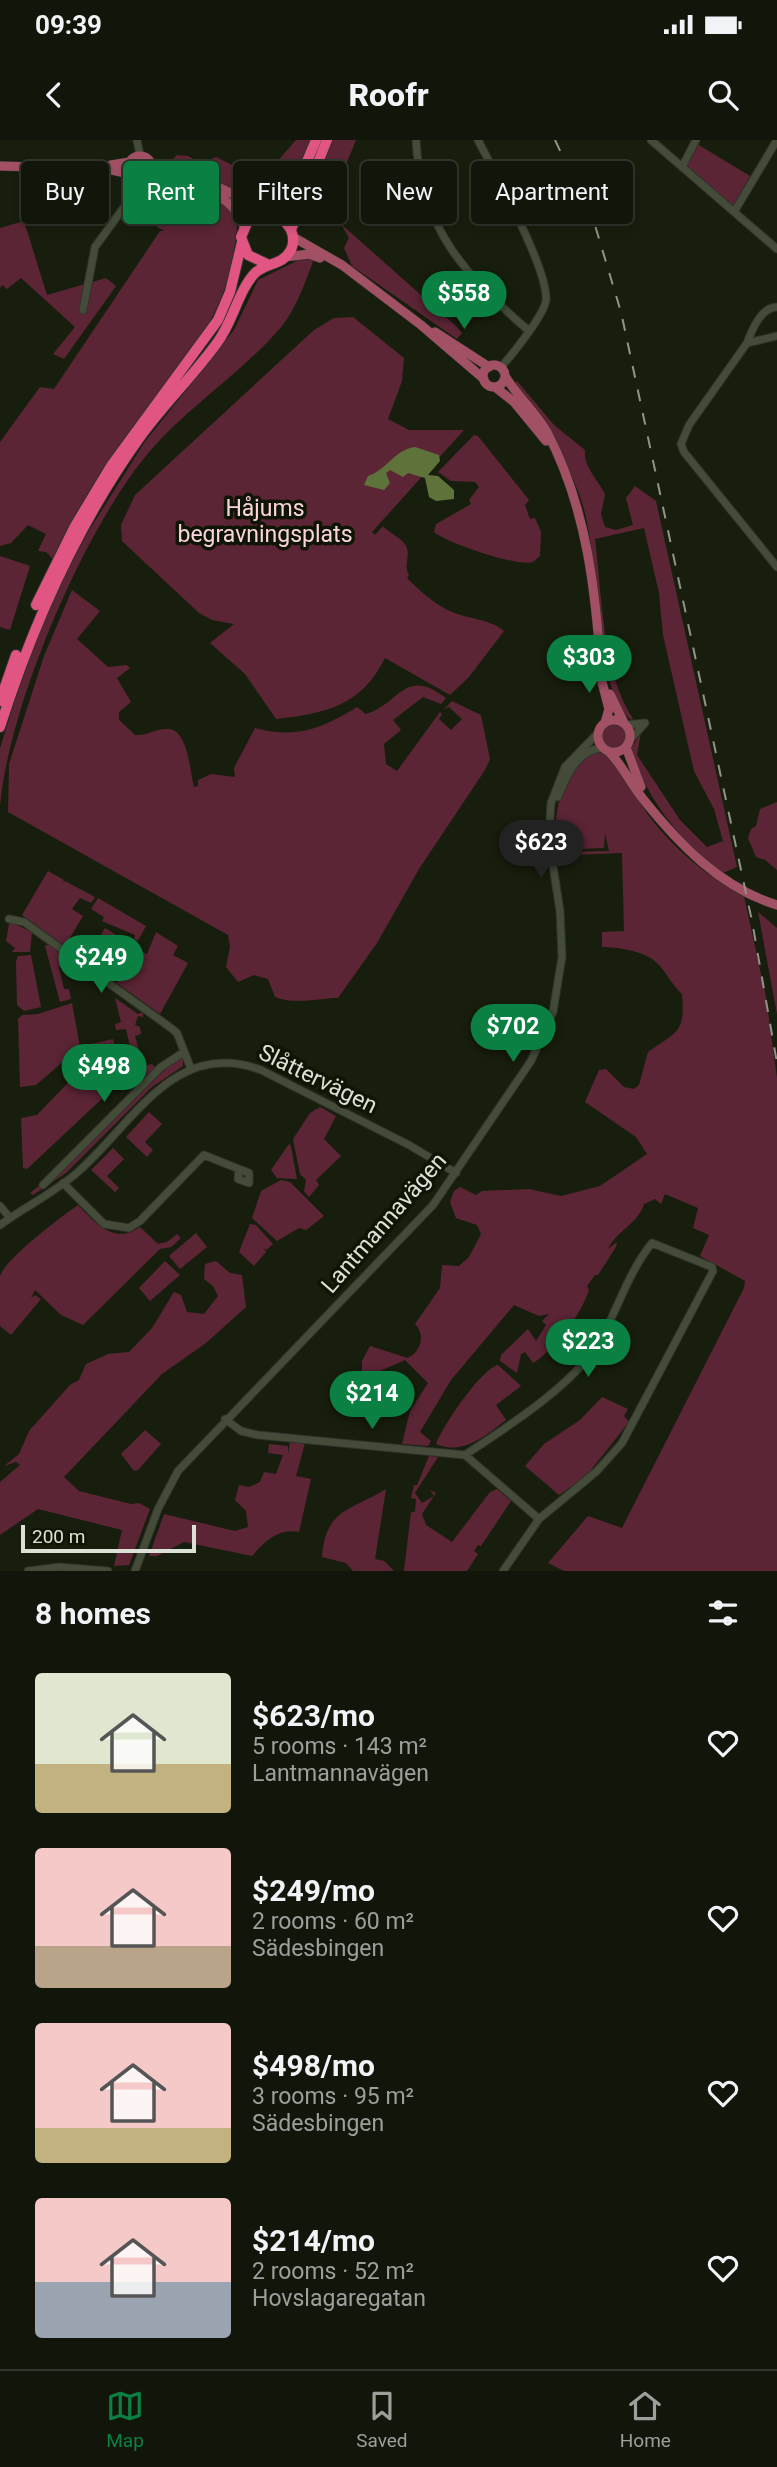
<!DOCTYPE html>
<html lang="en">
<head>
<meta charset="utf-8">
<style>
  :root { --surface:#12160a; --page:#1f2318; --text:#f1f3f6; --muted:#9c9f9c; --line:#31352b; --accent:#0b8043 }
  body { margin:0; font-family:Roboto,sans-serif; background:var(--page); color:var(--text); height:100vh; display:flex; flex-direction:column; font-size:26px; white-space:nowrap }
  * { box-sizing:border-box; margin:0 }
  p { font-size:23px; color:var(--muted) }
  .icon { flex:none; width:38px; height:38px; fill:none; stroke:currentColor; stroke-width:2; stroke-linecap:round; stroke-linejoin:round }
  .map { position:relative; height:1431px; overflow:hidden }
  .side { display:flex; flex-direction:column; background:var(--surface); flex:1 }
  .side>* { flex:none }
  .top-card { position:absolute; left:21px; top:21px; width:735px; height:63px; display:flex; gap:14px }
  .scale { position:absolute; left:21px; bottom:18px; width:175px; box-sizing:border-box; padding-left:7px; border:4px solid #dce1d6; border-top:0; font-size:19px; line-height:24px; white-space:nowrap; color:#dce1d6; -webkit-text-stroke:5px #0f1505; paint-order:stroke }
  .price { position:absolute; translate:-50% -60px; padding:0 16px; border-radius:24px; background:var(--accent); color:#fff; font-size:23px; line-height:46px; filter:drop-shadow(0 2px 4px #0008) }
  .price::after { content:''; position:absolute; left:50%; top:42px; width:21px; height:16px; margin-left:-10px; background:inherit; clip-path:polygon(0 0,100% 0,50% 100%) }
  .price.current { background:#222; color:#fff }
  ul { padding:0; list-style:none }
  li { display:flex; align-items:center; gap:21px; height:175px; padding:0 35px }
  li span { display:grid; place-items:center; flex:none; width:196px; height:140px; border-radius:7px; color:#555 }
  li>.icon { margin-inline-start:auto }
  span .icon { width:84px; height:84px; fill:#fffc; stroke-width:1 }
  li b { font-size:30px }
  h2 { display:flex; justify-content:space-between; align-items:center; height:84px; padding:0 35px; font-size:30px }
  .chip { padding:0 24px; border-radius:7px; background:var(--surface); box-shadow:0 4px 10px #0003,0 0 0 2px var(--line); font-size:24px; line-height:63px }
  .chip.current { background:var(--accent); color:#fff }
  .status { display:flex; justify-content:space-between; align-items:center; height:49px; padding:0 35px; background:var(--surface); direction:ltr }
  .status svg { height:19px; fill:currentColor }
  header { display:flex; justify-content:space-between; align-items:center; height:91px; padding:0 35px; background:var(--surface); font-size:32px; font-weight:800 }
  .menu { display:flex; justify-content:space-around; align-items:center; height:98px; border-top:2px solid var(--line); background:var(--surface); font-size:19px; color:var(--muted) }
  .menu a { display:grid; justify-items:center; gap:4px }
  .menu .current { color:var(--accent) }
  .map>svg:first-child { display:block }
  .green { fill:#5c2536 }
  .water { fill:#5e733a }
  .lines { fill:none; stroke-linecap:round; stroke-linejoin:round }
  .minor-casing { stroke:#2f332b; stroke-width:9 }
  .major-casing { stroke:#2f332b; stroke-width:10 }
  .highway-casing { stroke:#2f332b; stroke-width:12 }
  .minor { stroke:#444c39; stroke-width:7 }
  .major { stroke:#a25165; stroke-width:9 }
  .highway { stroke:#e15583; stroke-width:10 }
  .rail { stroke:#909588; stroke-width:2; stroke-dasharray:12 12; stroke-linecap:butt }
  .labels { text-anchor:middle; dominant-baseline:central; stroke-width:7; stroke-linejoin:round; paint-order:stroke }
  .park-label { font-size:23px; fill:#fbd3dc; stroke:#0f1505 }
  .street-label { font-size:23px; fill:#dce1d6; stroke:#0f1505 }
</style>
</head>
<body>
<div class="status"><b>09:39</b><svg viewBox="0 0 49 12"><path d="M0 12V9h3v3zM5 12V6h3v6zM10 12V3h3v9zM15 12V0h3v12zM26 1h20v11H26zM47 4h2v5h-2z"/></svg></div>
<header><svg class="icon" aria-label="back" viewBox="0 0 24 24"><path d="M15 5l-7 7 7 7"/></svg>Roofr<svg class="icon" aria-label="search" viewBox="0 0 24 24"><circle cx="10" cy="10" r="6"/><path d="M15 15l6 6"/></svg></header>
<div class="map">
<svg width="777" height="1431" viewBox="0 0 777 1431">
  <rect width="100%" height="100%" fill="#181e0d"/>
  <path class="green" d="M296,0H312L292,49L278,62H264L210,39L157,25L158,22L198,34L210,28L201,26L197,31L169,23L177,15L188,16L201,23L216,17L244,31L268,32Z
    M332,0H356L327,71L322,74L305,67Z
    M697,4L750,36L733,66L685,25Z
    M155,39C179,45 224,53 235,77C239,86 236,99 234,109C224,191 160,247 114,313C91,346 70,382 53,419L46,412L38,411L46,394L28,385L11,403L0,406V302L40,247L54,249L160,91H165L157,87L174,55L144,44Z
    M24,81L47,155L106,138L116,146L64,219L53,214L75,187L21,138L7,149L2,145L0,148V88Z
    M341,84L457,187L462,193L457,199L352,126L344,108L349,98Z
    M305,117L314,119C306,140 296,169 282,186C243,232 189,266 150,311C84,388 9,565 0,666V608L26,525L61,443L85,397L144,303L234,190L258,140Z
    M353,177L404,218L402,241L388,279L409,290H464L372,392L375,395L383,386C389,393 402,398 406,406C411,416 403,425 409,435L407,438C420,451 435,465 452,472C471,480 488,478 504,491L469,537L450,555L385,518C361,566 327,573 276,579L245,534L210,503L234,484L212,480L199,473L122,401L121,385L135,355L314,190L334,178Z
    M517,241L554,285L585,310C583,326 598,340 605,354L601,374L605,387L616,390L633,385L626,358L635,346L656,361L737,727L723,733C678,700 650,662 630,610L641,593L637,615L680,680L707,707L723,701L714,669L694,631L663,495L659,453L644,388L595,399C602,455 602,532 633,579L631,580C592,545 599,422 584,369C571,322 541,284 514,244Z
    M474,295L478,296L529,360L525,365L530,379L535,378L541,392L540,416L533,422C516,427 445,402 434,392L436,384L471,364L469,360L479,347L475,342L451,341L438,332Z
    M0,416L30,426L10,490L0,487Z
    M72,450L100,471L77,499L108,527L127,525L130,528L117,538L131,562L119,572V580L135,595C147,596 156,588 168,589C188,589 190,632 194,647L198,646V640L211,634L235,637L234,628L255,588C297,599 321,589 357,567L366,574C400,564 404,526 446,558L441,564L423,557L393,580L401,590L384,604L386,624L397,631L440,572L442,574L439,579L451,590L462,579L449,567L444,569L452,561L481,575L490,619L485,630L419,729L377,803L338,858C318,858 294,865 275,857L268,839L254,835L238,842L226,827L230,807L228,795L8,672L9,624L44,516Z
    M602 596a13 13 0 1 1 26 0a13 13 0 1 1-26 0Z
    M601,611C624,622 634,657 649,676C675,710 706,736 744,756L766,857L777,938V1431H564L548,1423L588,1376L622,1388L744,1148L745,1141L700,1116L709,1095L693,1088L698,1068L665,1054L661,1064L655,1059L644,1064C638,1084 616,1091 608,1109L617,1102L616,1107L598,1135H595L587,1146L589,1150C580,1176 560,1202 539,1219L533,1223L525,1212L521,1214L517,1233L500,1221L501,1215L528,1189L536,1201L546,1185L542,1181L549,1174L539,1176L514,1165L451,1240L420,1292L431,1301L428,1306L402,1304L410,1271L428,1243L405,1220L373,1234L362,1232V1221L370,1206L408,1218C421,1211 426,1195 415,1184L440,1148L442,1125L459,1126L469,1117L481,1094L477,1085L456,1078L450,1062L454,1051L460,1047L476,1055L482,1051L529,1049L561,1056L600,1046L647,1014L636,997L585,962L599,930L606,929L624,947L634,949L639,945L648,912C676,892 686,893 682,854C672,845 667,833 657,823C645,811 618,807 602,807V792L624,791L622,713L572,715L561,719L558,712L609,711L605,693L604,708L556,710C552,676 562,619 601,611Z
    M777,662V730L765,720L756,717L748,698L751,689L756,686L760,669Z
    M48,731L64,740L63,743L65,741L95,757L91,763L80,758L72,769L83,776L65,806L22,775Z
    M98,758L146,786L138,801L134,799L135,795L102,781L104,777L91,769Z
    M758,772L777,788V874Z
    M12,783L32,792L30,812H12L15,808L6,801L9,784Z
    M105,788L116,795L95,827L86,820Z
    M156,792L178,806L173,815L188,823L160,874L117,843L136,809L147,814Z
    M49,804L61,813L64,824L59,827L64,849H69L71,859L60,862L45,806Z
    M31,815L41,867L24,871L17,865L16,822L18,816Z
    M115,858L138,874L143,872V877L138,876L135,885L140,887L141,894L135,896L143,926L152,924L156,928L142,940L133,938L132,934L136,932L126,889L116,890L115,884L121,882Z
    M72,863L80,907L36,945L20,947L18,879L22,875L38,874Z
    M113,899L123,939L27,1029L23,1028L21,978L37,975L87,923V905Z
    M177,918L183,919V926L152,947L66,1033L33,1055L30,1053L66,1025Z
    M320,967L336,976L324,999L341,1016L316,1040L319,1045L309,1057L304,1051L306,1040L300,1034L293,999L310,973Z
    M149,972L162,984L145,1002L153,1010L147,1017L126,997Z
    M289,1004L291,1006L297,1039L277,1038L271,1030Z
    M113,1008L124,1019L107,1036L119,1048L115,1052L91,1030Z
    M281,1040L290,1042L324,1076L306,1090L299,1088L277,1101L252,1078L261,1051Z
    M78,1065C96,1084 115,1105 140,1087L158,1104L167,1102L177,1094L181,1098L171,1107L160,1109L83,1185L61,1175L35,1150L31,1158L35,1155L41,1159L11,1195L0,1186C0,1172 0,1150 0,1136C7,1117 61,1077 78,1065Z
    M250,1084L256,1085L273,1104L266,1110L263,1108L266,1112L254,1126L239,1112Z
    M196,1093L207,1107L180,1129L169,1116Z
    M165,1121L180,1135L150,1161L139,1148Z
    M216,1121L230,1133L242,1135L246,1167L206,1203L162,1234L64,1337L79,1351L131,1364L139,1363L150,1369L129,1425L114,1426L122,1390L38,1369L0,1395V1342L20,1325L16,1322L4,1326L19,1314L29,1291L70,1245L79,1240L86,1224L108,1214L129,1212L152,1188L174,1152L181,1155L187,1172L204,1174L218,1156L213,1146L204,1139L205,1124Z
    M498,1225L521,1246L496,1265L506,1280C486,1295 463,1316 436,1304C443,1286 480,1230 498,1225Z
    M602,1257L628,1269L624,1276L629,1282L587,1335L559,1355L525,1326L544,1304L580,1280Z
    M145,1290L161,1304L138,1330L134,1331L121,1314Z
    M290,1302L305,1303L296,1336L311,1339L299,1392C278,1388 265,1401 252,1416L184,1402L157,1416H149L164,1374L235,1391L248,1387L246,1371L235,1360L239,1345L249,1347L260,1342L264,1332L276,1334L283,1315L268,1313L269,1304L288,1306V1314Z
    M429,1316L438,1317L415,1353L422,1363L434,1356L430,1350L436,1353L422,1374L426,1385L452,1402L490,1352L497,1349L511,1361L481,1406L478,1405L474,1411L478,1414L467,1431H404L411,1372H415L416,1359L411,1358L414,1345H417Z
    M386,1349L375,1419L384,1421L394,1431H353L346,1423L322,1417C325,1369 352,1370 386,1349Z"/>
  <path class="water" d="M415,307L439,315L440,321L428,335L438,336L454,350V359L436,361L429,357L425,338L408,333L403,337L390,330L386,333L390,343L384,350L364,345L368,336C387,330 394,310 415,307Z"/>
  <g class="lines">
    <defs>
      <path id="minor" d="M137,0L140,16
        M416,0C420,86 466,137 528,190
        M478,0C494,32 548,128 546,160C545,174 511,216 501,227
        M651,0L777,109
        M682,27L696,0
        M734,72L777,0
        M777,167C761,167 752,190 747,203L689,285L681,304L684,312L777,427
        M83,170L95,107L127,63L138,39
        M747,203L777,196
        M625,585L645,583
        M629,601L645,583
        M558,657C566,636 578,609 603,608
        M9,779L24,782L171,888L177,893L191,929
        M63,1043L104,1084L129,1088L140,1081L204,1015L249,1033V1043L238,1039L239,1029
        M43,1045L161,927L184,912
        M0,1066L10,1078
        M0,1085C26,1066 56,1052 79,1031C134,982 175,898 261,930L409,1005L456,1033
        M225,1279L241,1291L258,1295L465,1315C507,1287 571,1247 598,1204C617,1172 628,1132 652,1103L712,1127L713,1131L622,1303L597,1331L539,1379L503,1431
        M465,1315L539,1379
        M28,1431L59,1427L108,1431
        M135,1431L158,1369L178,1331L433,1065L531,921L553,872L562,817L560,771L549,700L551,663L565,627L599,592"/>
      <path id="major" d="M128 28a12 12 0 1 1 24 0a12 12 0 1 1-24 0Z
        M111,25L130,22
        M0,26L107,29L130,34
        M151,26L200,38L271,73
        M150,34C183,42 233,49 244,87
        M293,97L342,125L421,185L484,239
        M285,117L309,114L320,118
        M435,192L489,227
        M483 236a11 11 0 1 1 22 0a11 11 0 1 1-22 0Z
        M505,236C517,256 535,271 547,292C588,370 596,455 602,542L609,569L605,583
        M495,247L514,262L546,301
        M610,554L624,583
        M598 596a16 16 0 1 1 32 0a16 16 0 1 1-32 0Z
        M626,607L641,647
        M608,611C623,625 630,644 643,659C679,704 721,748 777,765"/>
      <path id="highway" d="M273,74L291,59L316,0
        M291,90L327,0
        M36,465L75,386L111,326L218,180L230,152L242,102
        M0,561L16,515
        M0,587C33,484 76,386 140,297C164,264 193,236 217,203C233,182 238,151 255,133C264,125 274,125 283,119C311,97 275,58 248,81L241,97L248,115L267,124"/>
    </defs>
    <use href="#minor" class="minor-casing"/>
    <use href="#major" class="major-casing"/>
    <use href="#highway" class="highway-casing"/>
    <use href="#minor" class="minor"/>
    <use href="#major" class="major"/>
    <use href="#highway" class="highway"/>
    <path class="rail" d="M555,0L594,82L621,172L752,781L777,923"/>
  </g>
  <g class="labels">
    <g class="park-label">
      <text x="265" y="368">Håjums<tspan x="265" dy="26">begravningsplats</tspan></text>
    </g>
    <g class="street-label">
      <text transform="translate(318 939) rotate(26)">Slåttervägen</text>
      <text transform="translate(384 1083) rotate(-49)">Lantmannavägen</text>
    </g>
  </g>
</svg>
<div class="scale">200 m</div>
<b class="price" style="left:464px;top:191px">$558</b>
<b class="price" style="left:589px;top:555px">$303</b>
<b class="price current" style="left:541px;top:740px">$623</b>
<b class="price" style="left:101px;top:855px">$249</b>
<b class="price" style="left:513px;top:924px">$702</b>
<b class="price" style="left:104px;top:964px">$498</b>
<b class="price" style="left:588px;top:1239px">$223</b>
<b class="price" style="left:372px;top:1291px">$214</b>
<div class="top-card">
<a class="chip">Buy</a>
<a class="chip current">Rent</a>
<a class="chip">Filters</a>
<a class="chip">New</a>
<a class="chip">Apartment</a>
</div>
</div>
<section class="side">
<h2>8 homes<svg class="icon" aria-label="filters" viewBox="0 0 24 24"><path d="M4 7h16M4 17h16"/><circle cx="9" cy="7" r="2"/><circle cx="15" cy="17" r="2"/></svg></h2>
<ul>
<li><span style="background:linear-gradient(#dfe7d0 65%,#c2b280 0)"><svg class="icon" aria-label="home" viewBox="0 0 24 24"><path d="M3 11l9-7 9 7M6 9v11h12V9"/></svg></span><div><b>$623/mo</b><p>5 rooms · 143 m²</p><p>Lantmannavägen</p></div><svg class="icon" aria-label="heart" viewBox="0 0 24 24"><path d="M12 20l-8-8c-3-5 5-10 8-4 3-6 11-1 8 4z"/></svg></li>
<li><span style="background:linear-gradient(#f6c9c9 70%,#b9a48a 0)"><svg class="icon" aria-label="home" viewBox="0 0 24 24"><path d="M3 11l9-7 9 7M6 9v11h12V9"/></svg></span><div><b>$249/mo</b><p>2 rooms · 60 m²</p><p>Sädesbingen</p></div><svg class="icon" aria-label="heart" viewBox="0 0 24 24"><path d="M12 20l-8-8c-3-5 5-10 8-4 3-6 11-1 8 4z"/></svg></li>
<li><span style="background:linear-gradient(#f6c9c9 75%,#c2b280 0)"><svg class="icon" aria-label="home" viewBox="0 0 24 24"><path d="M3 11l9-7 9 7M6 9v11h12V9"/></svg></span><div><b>$498/mo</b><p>3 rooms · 95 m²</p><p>Sädesbingen</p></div><svg class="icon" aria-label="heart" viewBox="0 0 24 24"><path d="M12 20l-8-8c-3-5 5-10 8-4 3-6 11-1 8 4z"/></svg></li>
<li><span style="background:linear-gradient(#f6c9c9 60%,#9aa5b1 0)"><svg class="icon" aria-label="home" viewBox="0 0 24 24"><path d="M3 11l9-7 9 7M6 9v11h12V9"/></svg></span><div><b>$214/mo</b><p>2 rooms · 52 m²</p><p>Hovslagaregatan</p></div><svg class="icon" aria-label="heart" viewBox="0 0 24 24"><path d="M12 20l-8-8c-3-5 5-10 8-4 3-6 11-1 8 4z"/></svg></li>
</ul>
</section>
<nav class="menu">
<a class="current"><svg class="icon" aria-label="map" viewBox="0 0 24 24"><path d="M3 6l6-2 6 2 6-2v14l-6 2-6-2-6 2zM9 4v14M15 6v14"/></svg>Map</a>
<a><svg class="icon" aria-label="saved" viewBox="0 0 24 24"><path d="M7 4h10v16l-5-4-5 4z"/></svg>Saved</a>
<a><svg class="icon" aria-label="home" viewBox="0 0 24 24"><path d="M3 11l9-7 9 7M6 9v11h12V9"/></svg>Home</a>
</nav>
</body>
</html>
